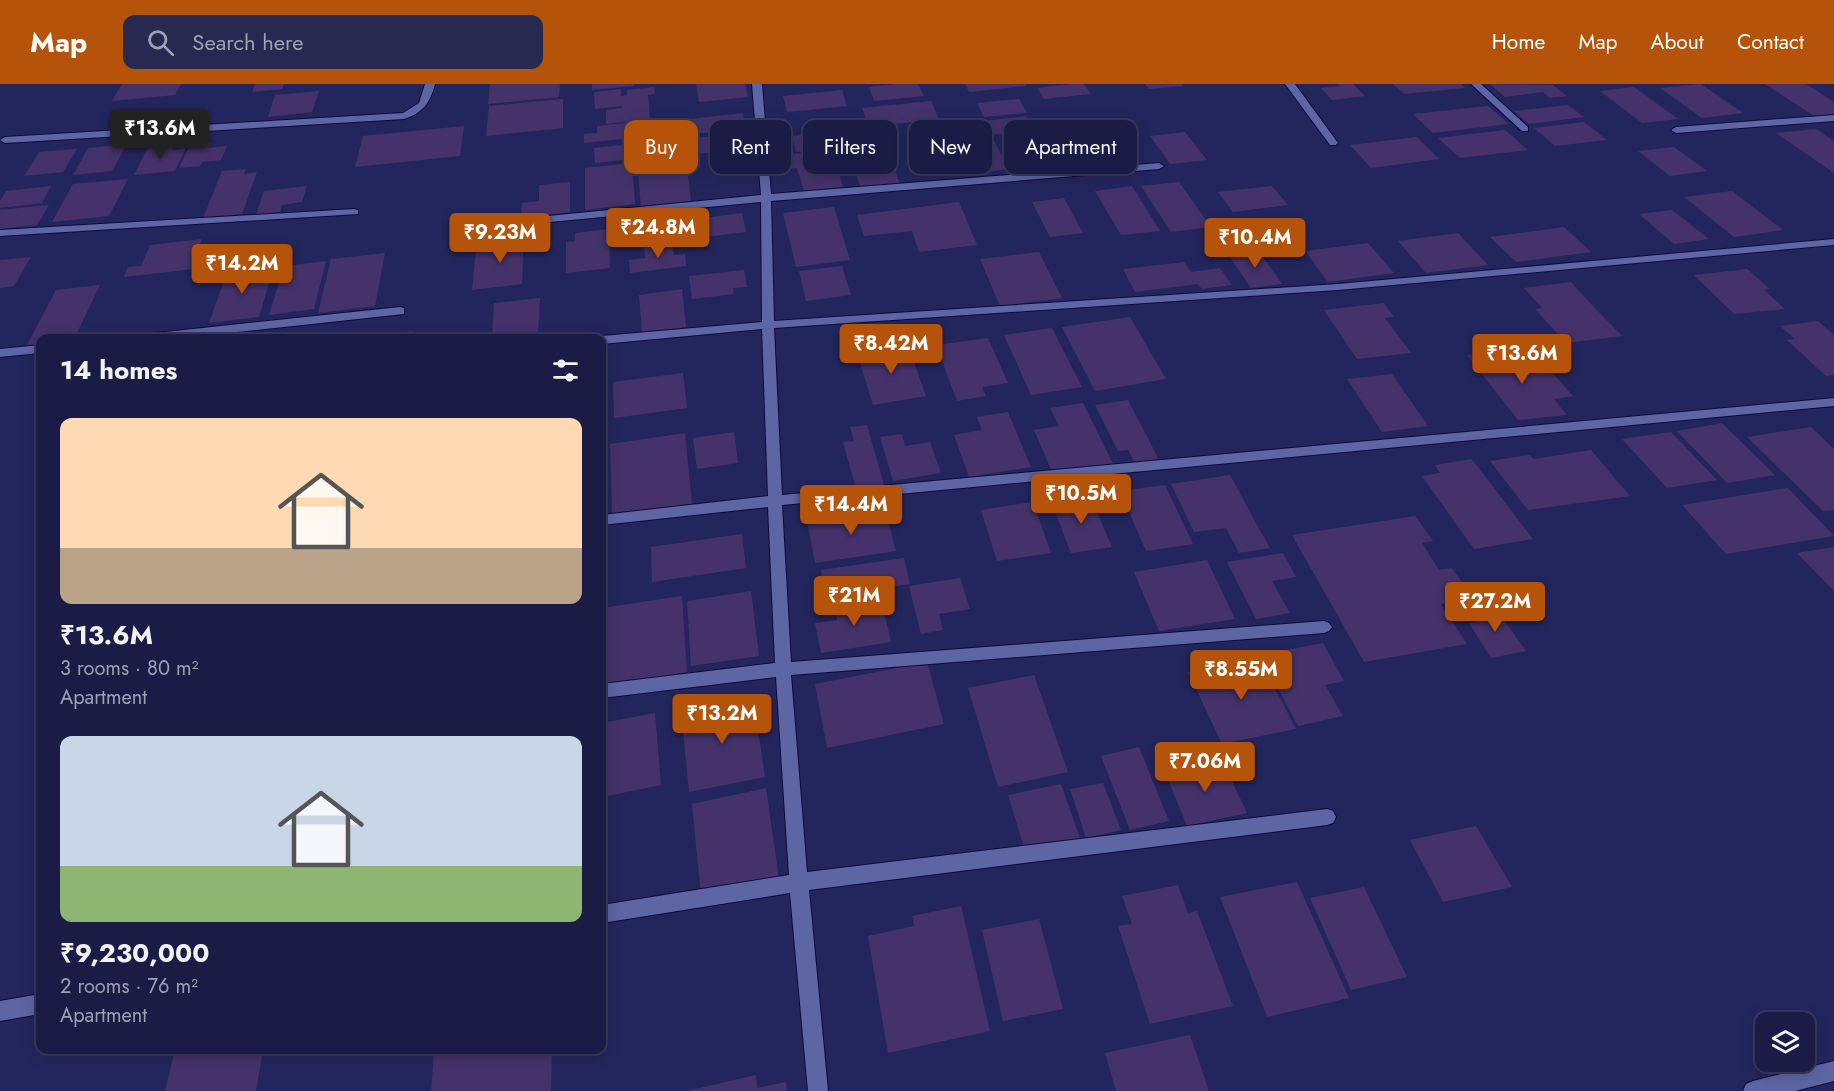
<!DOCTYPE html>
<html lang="en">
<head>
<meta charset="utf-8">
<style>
  :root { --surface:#1a1c46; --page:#272951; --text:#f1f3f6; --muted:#9fa1b3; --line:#383a5f; --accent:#b45309 }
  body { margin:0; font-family:Jost,sans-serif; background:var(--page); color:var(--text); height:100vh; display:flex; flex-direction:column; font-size:22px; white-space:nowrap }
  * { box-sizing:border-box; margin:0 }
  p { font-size:20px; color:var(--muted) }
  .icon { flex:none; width:33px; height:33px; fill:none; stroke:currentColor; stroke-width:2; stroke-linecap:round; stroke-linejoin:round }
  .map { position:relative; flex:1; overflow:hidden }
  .details { position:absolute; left:36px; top:250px; width:570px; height:720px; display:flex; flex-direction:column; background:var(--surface); border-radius:12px; box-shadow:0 3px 15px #0003,0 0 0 2px var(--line) }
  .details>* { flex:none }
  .hud { position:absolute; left:624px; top:36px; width:570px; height:54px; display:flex; gap:12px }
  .buttons { position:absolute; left:1755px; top:928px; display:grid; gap:12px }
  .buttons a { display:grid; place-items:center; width:60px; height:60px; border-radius:12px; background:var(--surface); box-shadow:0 3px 15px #0003,0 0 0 2px var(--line); font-size:30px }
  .price { position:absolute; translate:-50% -51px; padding:0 14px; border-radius:6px; background:var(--accent); color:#fff; font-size:20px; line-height:39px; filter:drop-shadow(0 2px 3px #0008) }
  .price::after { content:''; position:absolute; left:50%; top:36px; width:18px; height:14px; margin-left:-9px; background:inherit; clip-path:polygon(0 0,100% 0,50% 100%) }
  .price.selected { background:#222; color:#fff }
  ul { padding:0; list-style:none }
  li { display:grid; align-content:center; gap:12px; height:318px; padding:0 24px }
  li span { display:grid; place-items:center; height:186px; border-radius:12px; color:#555 }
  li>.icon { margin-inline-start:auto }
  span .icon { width:108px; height:108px; fill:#fffc; stroke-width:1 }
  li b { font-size:26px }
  h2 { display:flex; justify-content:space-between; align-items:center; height:72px; padding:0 24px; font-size:26px }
  .tag { padding:0 21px; border-radius:12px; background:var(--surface); box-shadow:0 3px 15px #0003,0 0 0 2px var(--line); font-size:21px; line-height:54px }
  .tag.selected { background:var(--accent); color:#fff }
  header { display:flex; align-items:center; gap:36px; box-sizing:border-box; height:84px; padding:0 30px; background:var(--accent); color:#fff }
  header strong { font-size:28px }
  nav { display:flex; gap:33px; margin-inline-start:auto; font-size:21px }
  .search { width:420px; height:54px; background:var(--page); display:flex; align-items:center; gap:15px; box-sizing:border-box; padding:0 21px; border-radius:12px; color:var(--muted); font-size:22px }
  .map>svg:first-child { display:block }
  .building { fill:#45326b }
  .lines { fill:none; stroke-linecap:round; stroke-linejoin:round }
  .service-casing { stroke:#0e0a40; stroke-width:2 }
  .minor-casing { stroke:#0e0a40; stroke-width:2 }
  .service { fill:#5d65a3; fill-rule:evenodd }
  .minor { fill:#5d65a3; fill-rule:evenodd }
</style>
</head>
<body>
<header>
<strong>Map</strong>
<div class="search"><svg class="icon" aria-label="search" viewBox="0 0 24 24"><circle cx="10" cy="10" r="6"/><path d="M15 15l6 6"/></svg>Search here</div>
<nav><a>Home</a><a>Map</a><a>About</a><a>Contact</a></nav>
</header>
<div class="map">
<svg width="1834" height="1007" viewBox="0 0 1834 1007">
  <rect width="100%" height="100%" fill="#23265d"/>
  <path class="building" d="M122,0H181L175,11L112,17Z
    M255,0H284L282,5L252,8Z
    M490,0H560L559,13L488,20Z
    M592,0H634V2L592,6Z
    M696,0H745L748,13L699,18Z
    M894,0H918L924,12L874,17L869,3Z
    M965,0H1026V2L969,8Z
    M1070,0H1084L1091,10L1044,15L1037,4Z
    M1145,0H1182L1183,2L1149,5Z
    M1338,0H1353L1365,12L1332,16L1321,4L1341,2Z
    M1393,0H1461L1465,4L1404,10Z
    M1490,0L1553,1L1567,12L1550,14L1543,8L1505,13Z
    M1701,0L1743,29L1702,34L1660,4Z
    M1765,0H1806L1834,18V30L1814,32Z
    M654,3L655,10L648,11L650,35L606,40V26L622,24V22L595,25L594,8L621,5V12L627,11V6Z
    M1634,3L1678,35L1642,39L1600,7Z
    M842,6L847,22L787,28L783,12Z
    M319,7L312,28L268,33L275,11Z
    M563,15V44L486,52L489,22Z
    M1019,15L1027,29L984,33L977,19Z
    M931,17L939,35L869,43L862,24Z
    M1568,21L1584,33L1529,40L1514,27Z
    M1488,22L1509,40L1433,49L1413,30Z
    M743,29L746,45L693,50L691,35Z
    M1026,32L1034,46L982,52L975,38Z
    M654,36L655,45L640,46L641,53L584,59V50L597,49V42Z
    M1584,38L1607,56L1555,62L1534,44Z
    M464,42L460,72L355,83L363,52Z
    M1816,45L1834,57V89L1776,49Z
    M1505,46L1528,66L1460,74L1438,54Z
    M845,47L851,63L796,68L792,52Z
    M1185,48L1207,76L1170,80L1150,52Z
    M741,49L745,65L687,71L685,55Z
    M992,53L1009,85L970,90L955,57Z
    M1417,53L1439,75L1371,84L1350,61Z
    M658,57L660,72L595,79L594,64Z
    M211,59L208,64L227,62L221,76L202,78L200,82L179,84L190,61Z
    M127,60L112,87L73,91L88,64Z
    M175,60L172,66L186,64L175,87L134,91L148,63Z
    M1674,63L1707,87L1670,92L1638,67Z
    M77,65L63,88L24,92L39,68Z
    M839,65L843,79H836L843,103L804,107L797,84L786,85L783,71Z
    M1056,70L1066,87L1024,92L1015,75Z
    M686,73L691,117L641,123L637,78Z
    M890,73L900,100L861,105L852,77Z
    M632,79L635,120L585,126V84Z
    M246,85L244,90L257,88L242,130L203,134L222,87Z
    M128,95L109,132L52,138L73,100Z
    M570,98V128L521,134L522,119L539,117V101Z
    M1179,98L1211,143L1171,148L1141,102Z
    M51,102L42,119L0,124V117L6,107Z
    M307,102L302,118L282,121L280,128L256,131L264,107Z
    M1132,102L1160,147L1121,151L1095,107Z
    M1272,102L1288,121L1233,128L1218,108Z
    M1732,107L1783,146L1734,153L1684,113Z
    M1064,114L1083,149L1050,153L1032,118Z
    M959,118L977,161L919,168L912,147L864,152L857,131Z
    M49,121L37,141L0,145V126Z
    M834,123L850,176L796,183L783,129Z
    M1672,126L1709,155L1674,160L1639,130Z
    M742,129L746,148L689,155L687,136Z
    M652,135L653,152L611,157V140Z
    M1564,143L1591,168L1516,178L1490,153Z
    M609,145L610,184L566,189V158L575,157V149Z
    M1458,149L1488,181L1426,189L1398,157Z
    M524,151L522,200L472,206L476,165L494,163L495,154Z
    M202,155L196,168L224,165L221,174L205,176L202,184L124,193L128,183L141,182L150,161Z
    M672,158L674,171L685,170L686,182L630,189L629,176L645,174L644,162Z
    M1368,159L1394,189L1328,198L1305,167Z
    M1258,166L1282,200L1251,204L1228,170Z
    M1039,168L1062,214L1000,222L980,175Z
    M385,169L375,222L318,229L331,175Z
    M31,173L14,202L0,204V176Z
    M326,177L314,225L269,231L284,182Z
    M1184,178L1191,188L1220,184L1232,201L1202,205L1198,200L1135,208L1123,185Z
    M274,182L259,233L209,239L227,188Z
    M842,182L851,211L806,217L799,187Z
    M1747,185L1770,205L1764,206L1785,225L1734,230L1694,191Z
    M744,186L747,203L733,204L734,210L692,215L689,192Z
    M1571,198L1590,219L1622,252L1566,259L1535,225L1542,224L1524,204Z
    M100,201L74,255H40V260L27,261L56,206Z
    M682,205L686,243L642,249L639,211Z
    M540,214L538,250L492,255L494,219Z
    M1384,219L1394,233L1385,234L1411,269L1357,275L1324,226Z
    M1130,233L1166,295L1095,307L1062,243Z
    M1818,237L1834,251V291L1826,292L1787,256L1795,255L1780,242Z
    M1052,244L1082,303L1031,311L1004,251Z
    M413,247L412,255H361V254Z
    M988,254L1008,299L982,303L986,312L957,317L936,261Z
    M908,262L926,312L873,321L857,269Z
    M1513,266L1526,281L1544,279L1573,312L1554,315L1567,331L1518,336L1467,271Z
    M683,289L687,324L614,334L613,298Z
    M1392,290L1428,342L1382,348L1347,295Z
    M1128,316L1152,362L1158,375L1135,379L1128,366L1118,367L1095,321Z
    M1083,319L1113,380L1053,390L1034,346L1059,342L1050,324Z
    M1008,328L1031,383L969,393L954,351L982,346L977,333Z
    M1722,339L1775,391L1727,399L1677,347Z
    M867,341L884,401L856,405L843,358L854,357L850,343Z
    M1811,343L1834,365V426L1823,427L1747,353Z
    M734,348L738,379L697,385L693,354Z
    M1671,348L1717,396L1667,404L1622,355Z
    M685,349L692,420L612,432L610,360Z
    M902,350L905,362L930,358L941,389L893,397L880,353Z
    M1591,366L1630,412L1528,426L1490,377L1530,371L1534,375Z
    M1471,375L1478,383L1533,455L1474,465L1422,392L1440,389L1435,381Z
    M1230,391L1256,439L1270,464L1239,469L1226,444L1194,448L1171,400Z
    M1165,401L1193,460L1146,467L1120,407Z
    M1788,404L1834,452L1726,470L1682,421Z
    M1090,412L1112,463L1071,469L1051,417Z
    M1033,418L1051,469L997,477L981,426Z
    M885,425L896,467L815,479L807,436Z
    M1415,432L1433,457L1422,459L1439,486L1452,484L1474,515L1441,520L1467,560L1364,578L1292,451Z
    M742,450L746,484L652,498L651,463Z
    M1834,463V507L1797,469Z
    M1283,469L1296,493L1272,497L1290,529L1256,535L1227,478Z
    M904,474L910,500L825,513L821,486Z
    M1207,476L1235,535L1159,547L1134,488Z
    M960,494L970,525L939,530L943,546L921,550L909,502Z
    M751,507L759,572L691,582L687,517Z
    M682,512L687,588L602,602V524Z
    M881,514L891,558L821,569L815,539L837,536L835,521Z
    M1493,520L1502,533L1526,567L1491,574L1469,539L1483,536L1474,523Z
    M1323,559L1344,597L1325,601L1343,632L1298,642L1260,571Z
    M1259,574L1296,645L1222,660L1188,588Z
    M927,578L944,640L827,664L815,600Z
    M1034,591L1068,688L998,703L968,604Z
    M753,613L765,693L689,708L681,627Z
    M655,629L661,701L602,713V639Z
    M1139,663L1169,737L1130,746L1101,672Z
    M1222,676L1247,729L1187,742L1165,688Z
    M1103,699L1121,746L1086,754L1070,705Z
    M1061,700L1080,754L1025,766L1008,711Z
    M766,704L779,795L701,812L692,720Z
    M1476,742L1512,803L1443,818L1410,756Z
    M1297,798L1349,914L1267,933L1220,813Z
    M1178,801L1188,829L1197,827L1233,922L1150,940L1118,842L1132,840L1122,812Z
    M1364,803L1407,893L1351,906L1310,814Z
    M961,822L990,947L888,969L868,852L914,842L912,832Z
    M1039,835L1063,925L1003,937L982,846Z
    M1190,951L1209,1007H1116L1105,969Z
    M175,966H263L256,1007H165Z
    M434,966H552L551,1007H431Z
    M756,991L757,1004L786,998L787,1007H687Z"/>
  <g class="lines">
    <defs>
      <path id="service" d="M1834,977V997L1795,1007H1743L1746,1000L1753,997Z"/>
      <path id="minor" d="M425,0H435C430,19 423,29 404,35L5,59L0,56L5,53L403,29L419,19Z
        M752,0H762L771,110L1159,79L1164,82L1159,85L771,117L774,237L1338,200L1834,155V161L1338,206L774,244L782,411L1834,314V322L782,421L791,578L1324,537L1329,539L1332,543L1329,547L1324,549L791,591L807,788L1327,725L1333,727L1336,733L1333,739L1327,741L809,806L828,1007H808L790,809L602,839V821L789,791L776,593L602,614V600L775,579L768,423L602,441V431L768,412L762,245L602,260V255H597L602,252L762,238L761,118L487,144L482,141L487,138L761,111Z
        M1285,0H1295L1338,59L1336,61H1330Z
        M1471,0H1481L1528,43V47H1522Z
        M1834,31V37L1676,49L1671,46L1676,43Z
        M354,125L358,126V130L0,152V146Z
        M400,223L404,224V230L173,255H131L137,251Z
        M40,261V269L0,273V265Z
        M40,910V930L0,937V917Z"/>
    </defs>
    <use href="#service" class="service-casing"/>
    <use href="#minor" class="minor-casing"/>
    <use href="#service" class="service"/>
    <use href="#minor" class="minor"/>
  </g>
</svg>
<div class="buttons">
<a><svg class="icon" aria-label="layers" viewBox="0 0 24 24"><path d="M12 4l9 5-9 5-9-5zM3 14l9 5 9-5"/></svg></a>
</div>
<b class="price selected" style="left:160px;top:76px">₹13.6M</b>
<b class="price" style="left:658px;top:175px">₹24.8M</b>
<b class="price" style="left:500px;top:180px">₹9.23M</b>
<b class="price" style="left:1255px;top:185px">₹10.4M</b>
<b class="price" style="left:242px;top:211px">₹14.2M</b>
<b class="price" style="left:891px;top:291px">₹8.42M</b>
<b class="price" style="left:1522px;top:301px">₹13.6M</b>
<b class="price" style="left:1081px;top:441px">₹10.5M</b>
<b class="price" style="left:851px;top:452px">₹14.4M</b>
<b class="price" style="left:854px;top:543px">₹21M</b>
<b class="price" style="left:1495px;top:549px">₹27.2M</b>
<b class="price" style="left:1241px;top:617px">₹8.55M</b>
<b class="price" style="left:722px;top:661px">₹13.2M</b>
<b class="price" style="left:1205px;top:709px">₹7.06M</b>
<div class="hud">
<a class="tag selected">Buy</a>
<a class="tag">Rent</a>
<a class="tag">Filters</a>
<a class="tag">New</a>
<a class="tag">Apartment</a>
</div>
<section class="details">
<h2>14 homes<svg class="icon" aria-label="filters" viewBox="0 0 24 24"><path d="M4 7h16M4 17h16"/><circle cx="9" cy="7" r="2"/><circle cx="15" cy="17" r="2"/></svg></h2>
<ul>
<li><span style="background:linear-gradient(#ffd9b3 70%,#b9a48a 0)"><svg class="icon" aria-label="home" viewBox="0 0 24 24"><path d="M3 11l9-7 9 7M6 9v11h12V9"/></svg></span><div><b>₹13.6M</b><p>3 rooms · 80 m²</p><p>Apartment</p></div></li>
<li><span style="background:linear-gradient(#c9d6e8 70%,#8fb573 0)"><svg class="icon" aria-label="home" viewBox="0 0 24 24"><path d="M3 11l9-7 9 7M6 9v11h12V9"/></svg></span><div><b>₹9,230,000</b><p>2 rooms · 76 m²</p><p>Apartment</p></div></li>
</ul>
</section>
</div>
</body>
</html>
